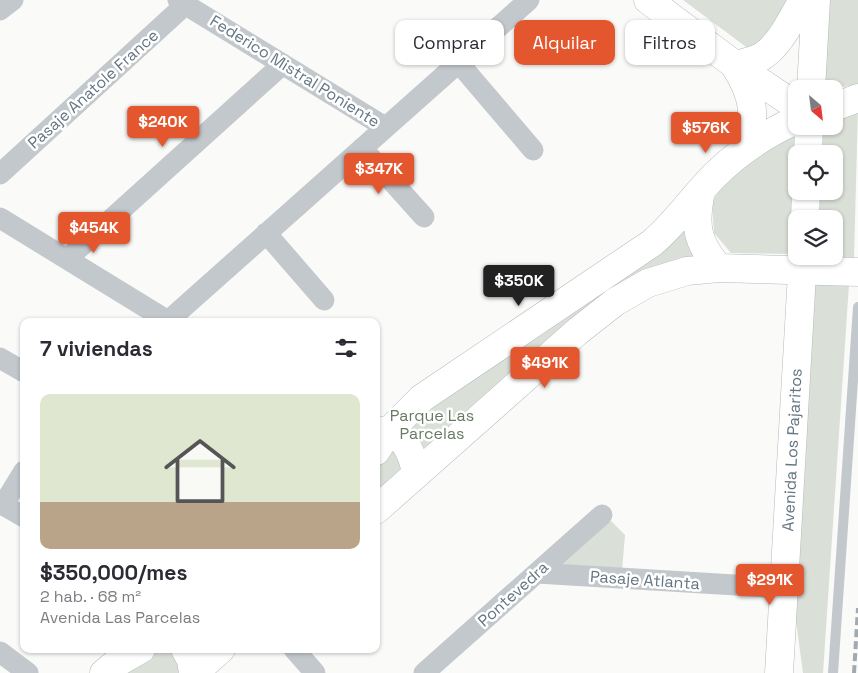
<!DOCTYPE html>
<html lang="es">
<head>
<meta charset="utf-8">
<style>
  :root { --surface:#fff; --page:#f7f7f7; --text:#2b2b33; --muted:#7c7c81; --accent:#e4572e }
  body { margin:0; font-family:"Space Grotesk",sans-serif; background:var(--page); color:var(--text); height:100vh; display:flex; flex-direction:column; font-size:19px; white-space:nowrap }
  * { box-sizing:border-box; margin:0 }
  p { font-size:16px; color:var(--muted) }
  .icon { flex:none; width:28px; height:28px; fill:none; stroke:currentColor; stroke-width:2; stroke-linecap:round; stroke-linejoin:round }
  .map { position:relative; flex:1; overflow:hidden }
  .panel { position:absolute; left:20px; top:318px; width:360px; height:335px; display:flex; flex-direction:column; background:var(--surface); border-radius:10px; box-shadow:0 1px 4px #0004 }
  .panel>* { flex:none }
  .top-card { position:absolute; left:395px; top:20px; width:388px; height:45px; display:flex; gap:10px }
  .needle { width:32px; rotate:152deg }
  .buttons { position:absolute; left:788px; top:80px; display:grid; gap:10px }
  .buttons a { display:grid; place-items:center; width:55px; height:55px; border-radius:10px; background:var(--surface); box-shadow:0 1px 4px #0004; font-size:25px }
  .price { position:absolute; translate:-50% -42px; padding:0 11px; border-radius:5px; background:var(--accent); color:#fff; font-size:16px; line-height:32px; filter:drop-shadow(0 1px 2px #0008) }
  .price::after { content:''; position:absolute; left:50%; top:30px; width:15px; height:11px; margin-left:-8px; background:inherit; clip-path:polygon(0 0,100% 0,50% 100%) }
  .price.current { background:#222; color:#fff }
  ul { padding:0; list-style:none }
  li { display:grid; align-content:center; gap:10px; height:265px; padding:0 20px }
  li span { display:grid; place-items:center; height:155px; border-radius:10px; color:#555 }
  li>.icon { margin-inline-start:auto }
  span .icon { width:90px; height:90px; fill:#fffc; stroke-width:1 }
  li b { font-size:21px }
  h2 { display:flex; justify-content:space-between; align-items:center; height:60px; padding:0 20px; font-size:21px }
  .chip { padding:0 18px; border-radius:10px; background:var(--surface); box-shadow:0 1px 4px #0004; font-size:18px; line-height:45px }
  .chip.current { background:var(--accent); color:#fff }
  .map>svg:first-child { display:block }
  .green { fill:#dadfd7 }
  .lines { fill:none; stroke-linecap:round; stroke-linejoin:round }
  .secondary-casing { stroke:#b3babf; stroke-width:29 }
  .primary-casing { stroke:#b5babe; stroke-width:29 }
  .lane { stroke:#c3c8cc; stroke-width:10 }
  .street { stroke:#c3c8cc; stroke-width:21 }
  .secondary { stroke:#fff; stroke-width:28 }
  .primary { stroke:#fff; stroke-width:28 }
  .rail { stroke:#a2aab0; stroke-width:4; stroke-dasharray:8 4; stroke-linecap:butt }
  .labels { text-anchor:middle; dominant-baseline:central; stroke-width:5; stroke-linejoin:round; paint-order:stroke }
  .street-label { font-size:16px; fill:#657683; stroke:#fff }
  .park-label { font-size:16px; fill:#687a64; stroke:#fff }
</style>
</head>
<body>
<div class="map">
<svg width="858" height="673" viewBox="0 0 858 673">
  <rect width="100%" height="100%" fill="#fafaf8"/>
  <path class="green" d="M683,0H789L753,52Z
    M829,0H858V85L822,89Z
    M858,107L854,258H817V256H834V219H818L819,191H834V154H819L820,126H834V117Z
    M795,130L791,254L731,253L714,233L712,202L723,185L755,153Z
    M688,225L701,257L690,262L376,502V466L406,425Z
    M815,283L849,284L823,673H803L793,599Z
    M609,519L625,535L622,571L552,569Z
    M156,649H211L183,673H120L139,657Z"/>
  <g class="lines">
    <defs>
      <path id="secondary" d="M648,0L735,65L796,106
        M735,66C754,96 757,116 745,149
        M834,107L858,98
        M701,191C694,224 696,242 719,268
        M376,431C402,427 413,453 416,474
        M376,451L389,431L422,398L652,243C676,223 692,198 714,176C738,152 765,134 796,120
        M376,510L578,331L615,302L648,283L687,271L719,268L858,272
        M185,649L191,660L193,673
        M104,673L115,664L141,649
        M194,673L221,649"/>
      <path id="primary" d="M735,65C743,63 753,61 761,57C780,46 792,18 803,0
        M811,89L816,0
        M808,154L809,126
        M805,219L806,191
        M779,673L803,256"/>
    </defs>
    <use href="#secondary" class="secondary-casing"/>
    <use href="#primary" class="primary-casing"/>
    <path class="lane" d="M833,673L858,307"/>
    <path class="street" d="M178,0L385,127
      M0,10L13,0
      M458,62L533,150
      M362,148L424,217
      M0,174L186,4
      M0,218L168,321
      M266,233L324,300
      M67,259L283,64
      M168,321L529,0
      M0,358L24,372
      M0,503L24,517
      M3,505L24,471
      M537,573L784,588
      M294,649L315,673
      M0,652L28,673
      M424,673L602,515"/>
    <use href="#secondary" class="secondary"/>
    <use href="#primary" class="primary"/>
    <path class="rail" d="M854,673L858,608"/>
  </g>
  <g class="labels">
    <g class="street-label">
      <text transform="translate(295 71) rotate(32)">Federico Mistral Poniente</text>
      <text transform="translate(93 89) rotate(-42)">Pasaje Anatole France</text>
      <text transform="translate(792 450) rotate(-87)">Avenida Los Pajaritos</text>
      <text transform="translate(645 580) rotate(4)">Pasaje Atlanta</text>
      <text transform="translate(513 594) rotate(-42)">Pontevedra</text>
    </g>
    <g class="park-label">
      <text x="432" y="415">Parque Las<tspan x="432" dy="18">Parcelas</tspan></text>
    </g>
  </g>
</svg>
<div class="buttons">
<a><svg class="needle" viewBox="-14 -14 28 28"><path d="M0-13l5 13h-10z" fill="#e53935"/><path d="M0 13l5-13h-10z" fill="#7c7c81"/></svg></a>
<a><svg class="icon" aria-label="locate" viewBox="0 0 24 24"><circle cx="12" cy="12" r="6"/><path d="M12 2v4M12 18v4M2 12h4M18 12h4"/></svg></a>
<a><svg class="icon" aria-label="layers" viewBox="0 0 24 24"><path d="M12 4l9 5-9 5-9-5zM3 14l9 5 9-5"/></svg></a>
</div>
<b class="price" style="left:163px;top:148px">$240K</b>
<b class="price" style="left:706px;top:154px">$576K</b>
<b class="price" style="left:379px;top:195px">$347K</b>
<b class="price" style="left:94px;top:254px">$454K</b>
<b class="price current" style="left:519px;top:307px">$350K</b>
<b class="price" style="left:545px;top:389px">$491K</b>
<b class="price" style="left:770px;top:606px">$291K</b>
<div class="top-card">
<a class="chip">Comprar</a>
<a class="chip current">Alquilar</a>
<a class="chip">Filtros</a>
</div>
<section class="panel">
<h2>7 viviendas<svg class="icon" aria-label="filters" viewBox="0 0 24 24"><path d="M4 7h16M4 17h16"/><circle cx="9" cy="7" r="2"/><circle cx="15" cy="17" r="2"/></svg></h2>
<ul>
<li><span style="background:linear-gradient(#dfe7d0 70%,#b9a48a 0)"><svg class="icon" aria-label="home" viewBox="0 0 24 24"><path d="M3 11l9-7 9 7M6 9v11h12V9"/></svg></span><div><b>$350,000/mes</b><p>2 hab. · 68 m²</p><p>Avenida Las Parcelas</p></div></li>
</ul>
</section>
</div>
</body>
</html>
